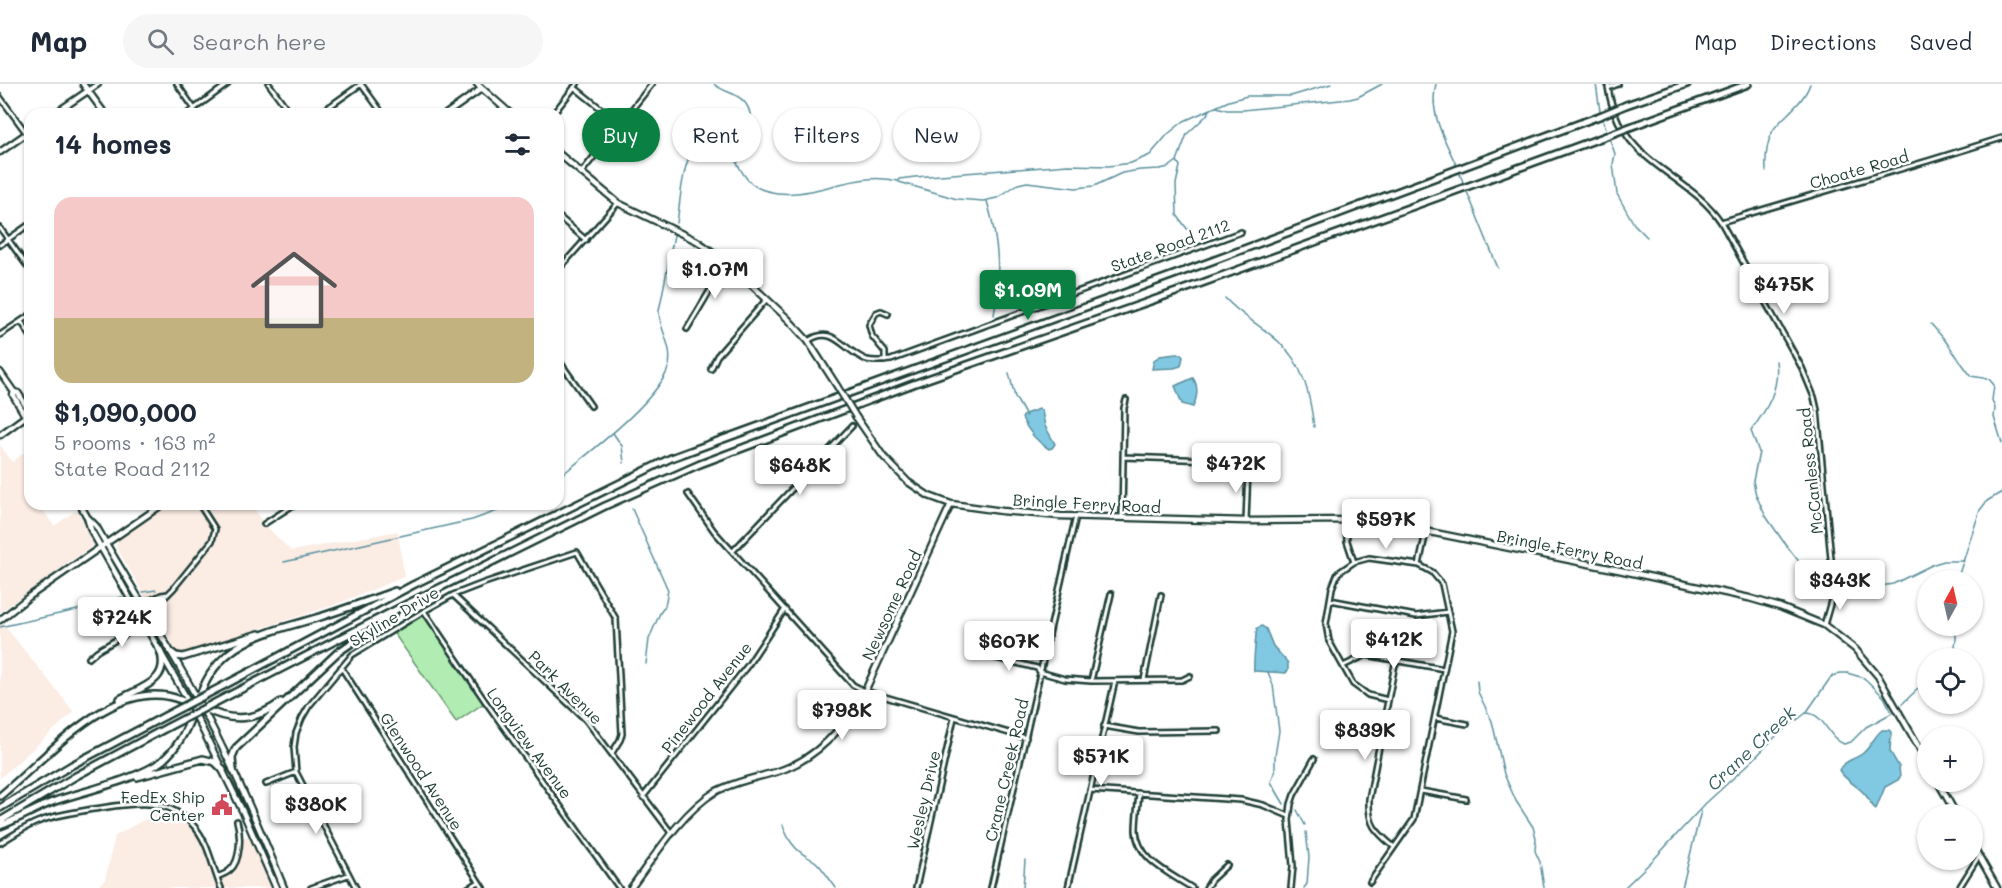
<!DOCTYPE html>
<html lang="en">
<head>
<meta charset="utf-8">
<style>
  :root { --surface:#fff; --page:#f6f6f7; --text:#1f2937; --muted:#747a83; --line:#e0e1e3; --accent:#0b8043 }
  body { margin:0; font-family:Mali,sans-serif; background:var(--page); color:var(--text); height:100vh; display:flex; flex-direction:column; font-size:22px; white-space:nowrap }
  * { box-sizing:border-box; margin:0 }
  p { font-size:20px; color:var(--muted) }
  .icon { flex:none; width:33px; height:33px; fill:none; stroke:currentColor; stroke-width:2; stroke-linecap:round; stroke-linejoin:round }
  .map { position:relative; flex:1; overflow:hidden }
  .sheet { position:absolute; left:24px; top:24px; width:540px; height:402px; display:flex; flex-direction:column; background:var(--surface); border-radius:18px; box-shadow:0 2px 4px #0004 }
  .sheet>* { flex:none }
  .hud { position:absolute; left:582px; top:24px; width:570px; height:54px; display:flex; gap:12px }
  .needle { width:39px; rotate:8deg }
  .tools { position:absolute; left:1917px; top:486px; display:grid; gap:12px }
  .tools a { display:grid; place-items:center; width:66px; height:66px; border-radius:50%; background:var(--surface); box-shadow:0 2px 4px #0004; font-size:30px }
  .price { position:absolute; translate:-50% -51px; padding:0 14px; border-radius:6px; background:#fff; color:#222; font-size:20px; line-height:39px; filter:drop-shadow(0 2px 3px #0008) }
  .price::after { content:''; position:absolute; left:50%; top:36px; width:18px; height:14px; margin-left:-9px; background:inherit; clip-path:polygon(0 0,100% 0,50% 100%) }
  .price.active { background:var(--accent); color:#fff }
  ul { padding:0; list-style:none }
  li { display:grid; align-content:center; gap:12px; height:318px; padding:0 30px }
  li+li { border-top:2px solid var(--line) }
  li span { display:grid; place-items:center; height:186px; border-radius:18px; color:#555 }
  li>.icon { margin-inline-start:auto }
  span .icon { width:108px; height:108px; fill:#fffc; stroke-width:1 }
  li b { font-size:26px }
  h2 { display:flex; justify-content:space-between; align-items:center; height:72px; padding:0 30px; font-size:26px }
  .chip { padding:0 21px; border-radius:27px; background:var(--surface); box-shadow:0 2px 4px #0004; font-size:21px; line-height:54px }
  .chip.active { background:var(--accent); color:#fff }
  header { display:flex; align-items:center; gap:36px; box-sizing:border-box; height:84px; padding:0 30px; background:var(--surface); border-bottom:2px solid var(--line) }
  header strong { font-size:28px }
  nav { display:flex; gap:33px; margin-inline-start:auto; font-size:21px }
  .search { width:420px; height:54px; background:var(--page); display:flex; align-items:center; gap:15px; box-sizing:border-box; padding:0 21px; border-radius:33px; color:var(--muted); font-size:22px }
  .map>svg:first-child { display:block }
  .built { fill:#fbece4 }
  .green { fill:#b1edb2; stroke:#689573; stroke-width:1.5 }
  .water { fill:#81c8e2; stroke:#5a909c; stroke-width:1.5 }
  .lines { fill:none; stroke-linecap:round; stroke-linejoin:round }
  .stream { stroke:#5a909c; stroke-width:1.5 }
  .street-casing { stroke:#1f3d34; stroke-width:8 }
  .secondary-casing { stroke:#1f3d34; stroke-width:9 }
  .primary-casing { stroke:#1f3d34; stroke-width:9 }
  .highway-casing { stroke:#1f3d34; stroke-width:10 }
  .street { stroke:#fff; stroke-width:3 }
  .secondary { stroke:#fff; stroke-width:4.5 }
  .primary { stroke:#fff; stroke-width:4.5 }
  .highway { stroke:#fff; stroke-width:5 }
  .secondary-bridge-casing { stroke:#1f3d34; stroke-width:9; stroke-linecap:butt }
  .highway-bridge-casing { stroke:#1f3d34; stroke-width:10; stroke-linecap:butt }
  .secondary-bridge { stroke:#fff; stroke-width:4.5 }
  .highway-bridge { stroke:#fff; stroke-width:5 }
  .labels { text-anchor:middle; dominant-baseline:central; stroke-width:5; stroke-linejoin:round; paint-order:stroke }
  .street-label { font-size:16px; fill:#1f3d34; stroke:#fff }
  .poi-label { font-size:16px; fill:#1f3d34; stroke:#fff; text-anchor:end }
  .water-label { font-size:18px; font-style:italic; fill:#386060; stroke:#fff }
</style>
</head>
<body>
<header>
<strong>Map</strong>
<div class="search"><svg class="icon" aria-label="search" viewBox="0 0 24 24"><circle cx="10" cy="10" r="6"/><path d="M15 15l6 6"/></svg>Search here</div>
<nav><a>Map</a><a>Directions</a><a>Saved</a></nav>
</header>
<div class="map">
<svg width="2002" height="804" viewBox="0 0 2002 804">
  <rect width="100%" height="100%" fill="#fff"/>
  <filter id="ink" filterUnits="userSpaceOnUse"><feTurbulence type="fractalNoise" baseFrequency=".0167" numOctaves="2"/><feDisplacementMap in="SourceGraphic" scale="12" xChannelSelector="R" yChannelSelector="G"/><feConvolveMatrix kernelMatrix="1 2 1 2 8 2 1 2 1" color-interpolation-filters="sRGB"/></filter>
  <g filter="url(#ink)">
    <path class="built" d="M0,361L12,378L30,364V420H39L54,442L77,426L94,458L92,462L0,528Z
      M165,420H251L264,440L291,467L398,447L404,493L334,521L187,568L179,569L174,565L167,549L116,463L118,455L122,452Z
      M0,536L74,628L0,694Z
      M163,725L179,733L193,745L204,764L214,796L228,792L236,784L239,775L241,754L249,752L271,804H96L105,796L115,752Z"/>
    <path class="green" d="M423,530L484,619L456,638L393,548Z"/>
    <path class="water" d="M1176,270H1181L1183,273L1181,282L1174,284L1152,285L1154,276L1160,272Z
      M1193,294C1199,303 1197,314 1193,323L1182,320L1175,302Z
      M1039,325L1042,327L1045,342L1055,360L1052,364L1049,365C1037,358 1028,347 1022,334L1025,330Z
      M1262,542L1266,545L1273,562L1288,579V586L1286,589L1254,587C1253,583 1256,548 1257,544Z
      M1882,646H1889L1891,648L1890,667L1899,683L1900,693L1898,696L1885,703L1876,725C1871,722 1871,718 1867,713C1860,702 1846,698 1839,686C1843,677 1856,675 1863,669C1871,663 1874,652 1882,646Z"/>
    <g class="lines">
      <path class="stream" d="M714,0C721,6 727,7 735,11C763,25 746,55 738,78
        M1436,0C1428,29 1446,58 1457,83
        M1596,0L1600,27L1615,70L1613,80L1617,110L1634,140L1647,153
        M1217,23L1227,26H1243L1350,15L1358,13L1382,0
        M1766,87C1765,73 1767,52 1777,41C1789,28 1804,17 1810,0
        M1459,88L1498,184
        M899,98L957,115L983,117L997,114L1018,100L1027,98L1076,104L1094,102L1122,89L1140,86L1160,85L1169,83L1177,77
        M987,117C998,154 1001,194 994,231
        M677,139C680,121 682,71 698,61C703,58 706,58 711,59C734,62 735,81 748,96C753,102 759,105 767,107C811,119 853,85 898,97L899,95L915,93L1068,81L1109,82L1131,79L1150,71L1168,50L1184,37L1229,17L1247,12H1291L1331,0
        M1193,153L1177,131L1176,100L1180,82L1177,77L1187,50L1206,32L1210,26
        M1225,214C1241,232 1262,242 1279,258C1304,280 1310,312 1314,343
        M1931,240L1944,255L1971,292L1989,295L1994,301L1992,316L1995,324L1994,333L2002,359
        M1776,277C1780,305 1767,325 1751,347L1759,368L1753,397L1756,411L1765,431L1783,457L1811,493L1824,504L1848,507L1893,500L1934,480L1944,477H1964
        M1009,289L1015,313L1026,332
        M613,349L622,362L624,379
        M558,394C585,372 662,314 669,281C673,261 659,246 659,227L674,151
        M632,425L668,506L665,522L660,529L649,555L646,580
        M284,478L472,436L517,420
        M1957,496L1980,426L1987,417L2002,408
        M143,508L156,506
        M0,543L77,526L122,513
        M1953,574L1956,556V542
        M1268,588L1273,601L1279,647L1275,672V686L1271,698L1284,720
        M1477,597L1478,608L1492,637L1504,690L1516,717L1533,743L1536,754L1535,767L1540,778L1544,804
        M1902,620L1921,602L1928,600
        M1297,726L1305,741
        M783,741C787,754 794,765 806,772C810,775 815,776 818,780C825,788 830,796 836,804
        M1023,804L1025,776
        M1304,804L1307,800L1309,773L1306,748
        M1624,804L1654,775L1705,720L1753,676L1777,651L1806,629L1831,593L1840,589H1847L1864,594L1884,613L1892,629L1866,643L1851,658L1844,660C1827,654 1825,629 1806,629
        M1682,804L1701,727"/>
      <defs>
        <path id="street" d="M177,0L198,30
          M269,0L291,30
          M361,0L383,30
          M1608,0C1608,9 1611,18 1614,27C1633,82 1691,93 1721,138L1802,284L1814,313L1817,326L1833,496V510L1824,541
          M574,3L645,60
          M1608,4L1618,0
          M0,13L30,54
          M187,30L228,0
          M319,30L361,0
          M553,30L577,0
          M581,89L652,0
          M558,132L586,156
          M1721,138L1931,76L2002,54
          M0,144L30,186
          M0,161L30,140
          M558,186L618,119
          M21,237L30,251
          M687,245L727,178
          M0,251L30,231
          M808,257C834,239 844,268 867,276C875,278 883,277 891,276L1241,148
          M558,275L591,322
          M885,277V268L872,252L869,241L876,229L881,227L888,230
          M711,285L717,272L767,215
          M1123,373L1241,377L1248,385L1246,437
          M688,410L714,447L853,601L865,607L1026,654
          M1122,433L1124,324L1126,316
          M1346,436L1347,457L1354,478
          M264,440L295,420
          M733,467L852,342
          M1419,481L1426,448
          M453,511L586,636L672,750
          M1330,516L1416,532L1448,528
          M143,520L161,511L168,510
          M145,523L165,513L173,505L212,457L215,445L199,420
          M424,527L485,617L619,804
          M988,572L1037,584L1040,588L1065,595L1091,597L1182,596L1190,592
          M89,574L97,567L145,539
          M1343,582L1366,571L1444,585
          M341,583L483,804
          M1144,596L1161,511
          M1091,597L1111,510
          M1435,634L1467,640
          M1104,642L1139,648L1219,647
          M266,700L296,688
          M1090,706L1241,716L1263,721L1289,732
          M1421,707L1466,715
          M1139,709C1138,721 1136,734 1136,746C1137,776 1171,790 1192,804
          M643,713L748,581L785,525
          M0,759C13,751 26,742 40,737C58,730 76,728 94,725C130,720 166,711 193,741C209,758 212,783 221,804
          M1394,763C1375,747 1368,741 1369,715L1396,575
          M217,793C221,791 226,790 230,786C241,777 241,750 237,737
          M1370,798L1414,735L1452,547L1442,500L1432,488L1419,481L1369,474L1354,478L1338,489L1332,504L1326,540L1329,557L1353,600L1368,611L1388,616
          M311,804L348,791
          M356,804L296,688L294,663L296,649L302,634L309,622L352,571L424,527L453,511L484,499L577,468L616,535L622,650L620,656L612,669
          M468,804L479,798
          M916,804L954,634
          M991,804L1076,432
          M1068,804L1115,597
          M1206,804L1211,796L1227,781
          M1291,804L1293,782L1289,736L1291,720L1294,711L1314,675
          M1959,804L1979,772"/>
        <path id="secondary" d="M83,0L105,30
          M477,0L511,30
          M54,30L98,0
          M446,30L481,5
          M0,68L30,47
          M558,69L618,119L697,157L727,178L788,235L808,257L837,302
          M856,333L883,372L908,398L929,412L951,420L1002,427L1060,432L1246,437L1356,436L1410,444L1619,486L1749,514L1780,523L1824,541L1855,565L1878,592L1928,679
          M0,351L30,329
          M0,536L30,512L163,420
          M1938,698L1956,730
          M1972,760L1997,804
          M631,804C654,773 682,728 715,708C733,698 755,694 776,688C817,675 844,644 865,607L951,420"/>
        <path id="primary" d="M0,288L14,308L18,309L30,328
          M14,308L13,311L30,340
          M80,420L87,433L91,446L190,620L243,728L276,804
          M87,433L96,442C130,502 168,559 200,620C232,679 259,742 284,804"/>
        <path id="highway" d="M1626,21L1687,0
          M1638,40L1748,0
          M172,569L176,572L183,573L259,550
          M223,602L413,501L671,374L1212,177L1602,31
          M226,613L407,520L605,422L700,380L913,300L1202,199L1606,52
          M120,615C142,603 171,597 160,566
          M204,624C231,639 256,637 281,618
          M195,631C195,621 199,613 203,604C224,554 274,547 320,533C345,525 370,516 395,507
          M233,686L232,673L236,664L337,569L394,530
          M137,693L203,675L215,678L223,686
          M0,712C46,675 115,589 181,616C189,619 199,622 205,629
          M0,724L72,681L165,632
          M0,737L76,692L168,643
          M0,742C19,735 36,724 55,717C84,707 140,695 163,676C178,663 186,648 192,630"/>
      </defs>
      <use href="#street" class="street-casing"/>
      <use href="#secondary" class="secondary-casing"/>
      <use href="#primary" class="primary-casing"/>
      <use href="#highway" class="highway-casing"/>
      <use href="#street" class="street"/>
      <use href="#secondary" class="secondary"/>
      <use href="#primary" class="primary"/>
      <use href="#highway" class="highway"/>
      <defs>
        <path id="secondary-bridge" d="M837,302L856,333"/>
        <path id="highway-bridge" d="M1602,31L1626,21
          M1606,52L1638,40
          M165,632L223,602
          M168,643L226,613"/>
      </defs>
      <use href="#secondary-bridge" class="secondary-bridge-casing"/>
      <use href="#highway-bridge" class="highway-bridge-casing"/>
      <use href="#secondary-bridge" class="secondary-bridge"/>
      <use href="#highway-bridge" class="highway-bridge"/>
    </g>
  </g>
  <defs>
    <symbol id="civic-bare" viewBox="-9 -9 18 18"><path d="M-.6-6.5H3V-4.5H.6V-3L4-1V1h2V6H-6V1h2V-1L-.6-3ZM-1.2 2.5V6h2.4V2.5Z" fill="#d1495b" stroke="#fff" stroke-width="2.5" paint-order="stroke"/></symbol>
  </defs>
  <g fill-rule="evenodd">
    <use href="#civic-bare" x="207" y="706" width="30" height="30"/>
  </g>
  <g class="labels">
    <g class="street-label">
      <text transform="translate(1859 85) rotate(-16)">Choate Road</text>
      <text transform="translate(1170 161) rotate(-20)">State Road 2112</text>
      <text transform="translate(1810 387) rotate(-96)">McCanless Road</text>
      <text transform="translate(1087 419) rotate(3)">Bringle Ferry Road</text>
      <text transform="translate(1570 465) rotate(11)">Bringle Ferry Road</text>
      <text transform="translate(891 521) rotate(-65)">Newsome Road</text>
      <text transform="translate(394 532) rotate(-31)">Skyline Drive</text>
      <text transform="translate(566 603) rotate(45)">Park Avenue</text>
      <text transform="translate(706 613) rotate(-52)">Pinewood Avenue</text>
      <text transform="translate(530 659) rotate(54)">Longview Avenue</text>
      <text transform="translate(1006 686) rotate(-77)">Crane Creek Road</text>
      <text transform="translate(422 687) rotate(57)">Glenwood Avenue</text>
      <text transform="translate(923 716) rotate(-77)">Wesley Drive</text>
    </g>
    <g class="poi-label">
      <text x="205" y="712">FedEx Ship<tspan x="205" dy="18">Center</tspan></text>
    </g>
    <g class="water-label">
      <text transform="translate(1751 664) rotate(-43)">Crane Creek</text>
    </g>
  </g>
</svg>
<div class="tools">
<a><svg class="needle" viewBox="-14 -14 28 28"><path d="M0-13l5 13h-10z" fill="#e53935"/><path d="M0 13l5-13h-10z" fill="#747a83"/></svg></a>
<a><svg class="icon" aria-label="locate" viewBox="0 0 24 24"><circle cx="12" cy="12" r="6"/><path d="M12 2v4M12 18v4M2 12h4M18 12h4"/></svg></a>
<a>+</a>
<a>−</a>
</div>
<b class="price" style="left:715px;top:216px">$1.07M</b>
<b class="price" style="left:1784px;top:231px">$475K</b>
<b class="price active" style="left:1028px;top:237px">$1.09M</b>
<b class="price" style="left:1236px;top:410px">$472K</b>
<b class="price" style="left:800px;top:412px">$648K</b>
<b class="price" style="left:1386px;top:466px">$597K</b>
<b class="price" style="left:1840px;top:527px">$343K</b>
<b class="price" style="left:122px;top:564px">$724K</b>
<b class="price" style="left:1394px;top:586px">$412K</b>
<b class="price" style="left:1009px;top:588px">$607K</b>
<b class="price" style="left:842px;top:657px">$798K</b>
<b class="price" style="left:1365px;top:677px">$839K</b>
<b class="price" style="left:1101px;top:703px">$571K</b>
<b class="price" style="left:316px;top:751px">$380K</b>
<div class="hud">
<a class="chip active">Buy</a>
<a class="chip">Rent</a>
<a class="chip">Filters</a>
<a class="chip">New</a>
</div>
<section class="sheet">
<h2>14 homes<svg class="icon" aria-label="filters" viewBox="0 0 24 24"><path d="M4 7h16M4 17h16"/><circle cx="9" cy="7" r="2"/><circle cx="15" cy="17" r="2"/></svg></h2>
<ul>
<li><span style="background:linear-gradient(#f6c9c9 65%,#c2b280 0)"><svg class="icon" aria-label="home" viewBox="0 0 24 24"><path d="M3 11l9-7 9 7M6 9v11h12V9"/></svg></span><div><b>$1,090,000</b><p>5 rooms · 163 m²</p><p>State Road 2112</p></div></li>
</ul>
</section>
</div>
</body>
</html>
